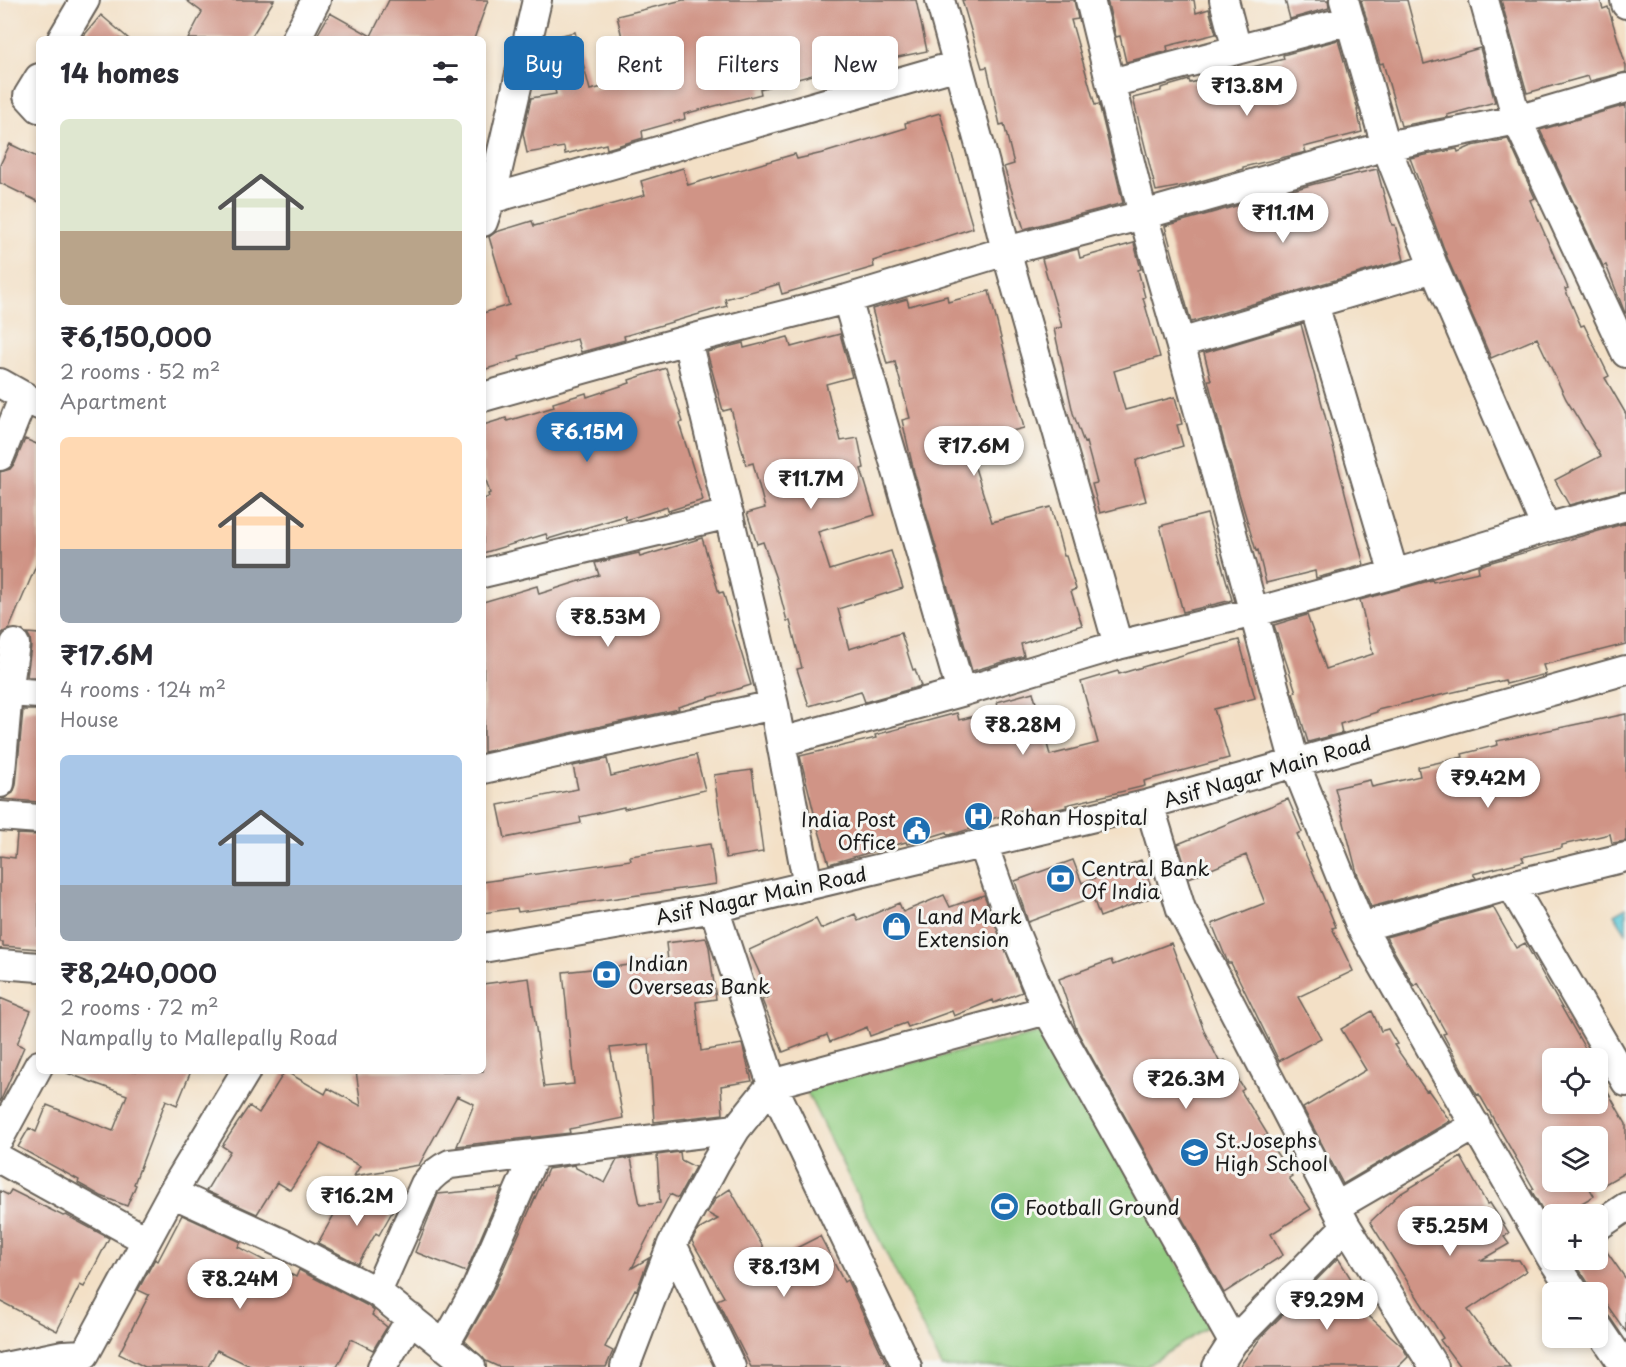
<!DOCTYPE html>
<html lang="en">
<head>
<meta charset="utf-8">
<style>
  :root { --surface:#fff; --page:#f2f2f3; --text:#2b2b33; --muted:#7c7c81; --accent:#1f6fb2 }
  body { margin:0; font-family:"Playpen Sans",sans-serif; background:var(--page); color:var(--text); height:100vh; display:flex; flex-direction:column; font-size:22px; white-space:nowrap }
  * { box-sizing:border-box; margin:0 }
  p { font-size:20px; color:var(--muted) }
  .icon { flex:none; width:33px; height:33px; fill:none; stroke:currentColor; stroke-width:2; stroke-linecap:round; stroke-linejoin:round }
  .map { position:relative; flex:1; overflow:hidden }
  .side { position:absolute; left:36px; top:36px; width:450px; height:1038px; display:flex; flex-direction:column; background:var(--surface); border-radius:9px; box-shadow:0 3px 9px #0003 }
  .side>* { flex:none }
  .hud { position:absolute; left:504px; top:36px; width:570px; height:54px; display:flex; gap:12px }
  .controls { position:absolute; left:1542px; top:1048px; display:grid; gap:12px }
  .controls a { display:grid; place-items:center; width:66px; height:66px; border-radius:9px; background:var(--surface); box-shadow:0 3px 9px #0003; font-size:30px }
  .price { position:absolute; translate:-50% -51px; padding:0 14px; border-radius:21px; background:#fff; color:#222; font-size:20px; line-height:39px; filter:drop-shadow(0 2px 3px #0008) }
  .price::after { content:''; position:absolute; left:50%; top:36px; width:18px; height:14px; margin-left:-9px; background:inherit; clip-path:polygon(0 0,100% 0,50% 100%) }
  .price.active { background:var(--accent); color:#fff }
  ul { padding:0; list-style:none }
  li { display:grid; align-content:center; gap:12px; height:318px; padding:0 24px }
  li span { display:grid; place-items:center; height:186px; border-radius:9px; color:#555 }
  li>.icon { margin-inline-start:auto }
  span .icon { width:108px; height:108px; fill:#fffc; stroke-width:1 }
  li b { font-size:26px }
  h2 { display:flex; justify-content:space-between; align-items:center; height:72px; padding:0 24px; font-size:26px }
  .pill { padding:0 21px; border-radius:9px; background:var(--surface); box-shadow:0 3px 9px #0003; font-size:21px; line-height:54px }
  .pill.active { background:var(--accent); color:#fff }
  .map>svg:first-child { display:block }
  .green { fill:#93ce82; stroke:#58754f; stroke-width:1.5 }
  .water { fill:#5dc8d7; stroke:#3c727a; stroke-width:1.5 }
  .building { fill:#d09486 }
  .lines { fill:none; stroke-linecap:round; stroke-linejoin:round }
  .minor-casing { stroke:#676158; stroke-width:32 }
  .minor { stroke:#fff; stroke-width:28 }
  .labels { text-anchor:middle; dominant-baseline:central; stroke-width:6; stroke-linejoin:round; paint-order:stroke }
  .street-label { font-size:20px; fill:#1c1c1c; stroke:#f6f6f2 }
  .poi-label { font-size:20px; fill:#1c1c1c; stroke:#f6f6f2; text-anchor:start }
</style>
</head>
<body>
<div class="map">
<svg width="1626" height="1367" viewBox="0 0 1626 1367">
  <rect width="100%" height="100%" fill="#f6f6f2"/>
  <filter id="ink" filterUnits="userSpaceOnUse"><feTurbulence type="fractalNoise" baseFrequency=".0167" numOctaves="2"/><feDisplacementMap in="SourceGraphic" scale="12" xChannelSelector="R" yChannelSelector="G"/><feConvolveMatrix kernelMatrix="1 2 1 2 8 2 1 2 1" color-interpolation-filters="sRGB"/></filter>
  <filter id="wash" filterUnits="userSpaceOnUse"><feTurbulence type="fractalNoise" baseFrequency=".008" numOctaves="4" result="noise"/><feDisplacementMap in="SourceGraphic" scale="24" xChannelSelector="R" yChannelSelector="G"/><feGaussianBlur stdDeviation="1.35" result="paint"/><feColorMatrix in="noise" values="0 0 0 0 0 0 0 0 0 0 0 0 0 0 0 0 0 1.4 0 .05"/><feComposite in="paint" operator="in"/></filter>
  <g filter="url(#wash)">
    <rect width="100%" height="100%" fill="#f3e0c6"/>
    <path class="green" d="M1049,1031L1211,1325L1145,1367H942L805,1088Z"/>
    <path class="water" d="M1626,907V933L1614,914Z"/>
    <g id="blocks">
      <path class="building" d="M186,0H274L250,39H188L202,12Z
        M389,0H488L474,39H315L330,13L371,36Z
        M683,0H916L927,51L888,59L886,49L838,64L839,68L760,89L761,94L684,114L685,119L642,131L643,138L607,149L606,144L565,154L564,147L527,153L523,133L531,98L556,94L544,44L545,39L575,32L590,90L632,80L617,16Z
        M962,0H1074L1078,19L1071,20L1095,105L1099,104L1123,203L1024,229L1004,167L1014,164L1004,124L1000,125L987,67L982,68Z
        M1107,0H1194L1196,13L1209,9L1216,34L1167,46L1168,51L1126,62L1120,36L1116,37Z
        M1285,0H1328L1329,8L1290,19Z
        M1361,0H1407L1424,64L1480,48L1495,102L1447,115L1448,117L1401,126L1383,63L1380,64Z
        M1501,0H1600L1603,9L1608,7L1626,66V72L1590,81L1588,76L1527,93Z
        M101,15L129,39H81Z
        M1338,40L1358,110H1357L1362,132L1304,147L1306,152L1243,167V169L1187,185L1156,191L1133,98L1161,91V88L1189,80L1190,83L1284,59L1283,55Z
        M1626,105V313H1625L1606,265L1603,266L1540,130Z
        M940,113L973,228L873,261L874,267L782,294L779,284L725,299L727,306L624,336L625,340L589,350L581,352L577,339L519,356L520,359L483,370V313L509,305L489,237L496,232L532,221L534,226L645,195L641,181L683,168L688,185L795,154L797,159L827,152L906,128L905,123Z
        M1508,139L1535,198L1530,200L1568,288L1565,289L1581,326L1584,325L1609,376L1605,378L1626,414V490L1569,505L1555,480L1601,456L1566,399L1537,338L1491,358L1449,262L1410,158L1457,149L1458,152L1472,146Z
        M10,144L39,158V202L0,183V165Z
        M1377,169L1392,225H1395L1404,260L1191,322L1165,226L1314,184Z
        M1134,243L1141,269L1138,270L1145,297L1143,298L1160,357L1114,371L1125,410L1175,397L1182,424L1177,425L1183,446L1137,460L1136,463L1146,501L1100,513L1092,484L1097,483L1086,442L1084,443L1073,413L1054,329L1062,327L1042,259L1078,249L1080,258Z
        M989,291L1024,428L967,442L992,522L1051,507L1064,556H1066L1076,589L1071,591L1082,625L1021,644L1024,656L972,671L914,472L902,420L910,418L895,362L887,364L872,309L907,299L909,306L947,296L948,302Z
        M1301,324L1364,565L1316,578L1315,571L1266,583L1258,550L1256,551L1225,446L1208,380H1211L1204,353Z
        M840,334L852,377L826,384L841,441L858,438L864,468L861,469L875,515L818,532L830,570L891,551L903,588L838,609L849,649L901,633L913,670L915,669L921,686L865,702L861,691L809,706L797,669L802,668L790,621H787L776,579L763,542L757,544L747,513L765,508L753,463L746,465L731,409L723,411L707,352L743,343L744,348L788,337L791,347Z
        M666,368L683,422L679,423L703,500L668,511L667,507L626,520L625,516L548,539L546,534L483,553V499L489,497L488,494L490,493L483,470V425L506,418L507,421L554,407L553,403L586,393L587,397L630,383L629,380Z
        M25,439L39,445V559L9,629L2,633L0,638V472L10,469L15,463Z
        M1207,514L1232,600L1183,612L1160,526Z
        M1626,523V644L1543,665L1546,674L1506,684L1505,680L1377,710V712L1340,724L1342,733L1308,742L1293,693L1296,692L1274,625L1307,615L1326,669L1373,654L1360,600L1432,580L1433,582L1479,572L1478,566Z
        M702,538L719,593L723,592L751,685L678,707L679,709L484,752L483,602L537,586L539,594L599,575L595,563L639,553L640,557Z
        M27,633L39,634V677H27L31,646L30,638Z
        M1239,640L1255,698L1214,709L1229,758L1144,781L1145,786L1066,805L1067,807L1031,815L1028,808L988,820L989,823L957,833L948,835L947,832L907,844L906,842L829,864L816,821L800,756L876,738L875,735L957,713L959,720L999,710L997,702L1033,692L1050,755L1098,743L1081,682L1118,671L1119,674L1196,651Z
        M23,710H39V802L2,799L13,793L16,785Z
        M1626,714V841L1612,843L1610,834L1562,845V848L1522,857L1524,861L1473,874L1476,878L1371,907L1357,873L1335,788L1370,780L1372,787L1420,776L1418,767L1463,757L1462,754L1498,745L1497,741Z
        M696,755L705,790L624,809V807L580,817L581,823L505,838L498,805L578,789L573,766L607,759L611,776Z
        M752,770L763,852L726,858L714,775Z
        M1288,799L1302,832L1297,834L1336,927L1332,928L1353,971L1298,997L1321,1038L1279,1061L1231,963H1228L1212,924L1265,903L1246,855L1189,878L1178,844Z
        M17,834L39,835V949L3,946V942H0V856L15,858Z
        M710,844L716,884L518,912L517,908L483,913V882L631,860L630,856Z
        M1073,860L1082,883L1141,860L1155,896L1100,917L1093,898L1028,922L1015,881Z
        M944,895L950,907L984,895L1022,992L994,1003L993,1000L954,1016L952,1011L908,1027L906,1023L870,1036L867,1027L830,1042L827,1035L783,1052L762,1000L770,996L749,950L816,919L821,929L855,914L858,921L899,903L903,912Z
        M1493,907L1516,948L1525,943L1591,1059H1552V1104H1598V1075L1626,1124V1172L1598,1188V1137H1552V1182H1586L1594,1196L1561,1215H1552V1222L1551,1220L1549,1221L1531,1190L1534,1189L1479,1094L1477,1095L1464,1073L1443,1034L1446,1033L1418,983L1414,986L1386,937Z
        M706,938L709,947L716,999L696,1002L701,1051L742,1044L752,1081L721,1086L723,1114L654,1122L649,1044L610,1048L623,1118L569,1129L570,1133L457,1146L474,1104L457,1096L419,1165L354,1176L360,1166L321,1144L290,1190L277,1182L257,1214L206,1191L230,1151L222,1146L249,1106L259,1113L285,1071L325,1094L328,1088L361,1106L356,1071H483V984L529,978L544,1087L574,1084L563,972L668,961L666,943Z
        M1171,943L1205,1033L1220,1063L1225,1060L1244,1089L1241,1091L1268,1135L1265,1136L1292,1176L1289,1178L1311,1209L1271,1234L1283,1255L1224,1293L1077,1031L1059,979L1111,960L1113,965Z
        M0,998L31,1011L17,1044L24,1047L0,1102Z
        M1372,1011L1381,1031L1388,1029L1397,1044L1394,1045L1426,1091L1428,1090L1450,1121L1343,1184L1303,1108L1366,1070L1341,1029Z
        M68,1071H191L177,1105L166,1100L134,1184L136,1185L127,1206L101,1196L78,1183L79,1180L18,1147L29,1128L36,1132L47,1105L113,1131L127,1095L67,1073Z
        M680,1152L681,1160L695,1167L678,1198L670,1194L632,1268L649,1258L637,1290L635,1289L605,1347L613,1351L606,1367H499L486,1361L465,1341L492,1294L548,1169L575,1165L576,1168L605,1183L617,1160L631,1158L640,1205L660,1203L657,1155Z
        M1461,1157L1487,1204L1490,1203L1509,1233L1504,1237L1509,1244L1481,1260H1519L1526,1271L1468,1310L1510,1367H1460L1440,1340L1443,1338L1370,1222L1398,1195Z
        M502,1188L466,1272L415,1252L438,1194Z
        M730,1189L771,1261L820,1236L844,1282L847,1280L888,1367H751L717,1300L724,1297L692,1241L698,1230L718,1219L707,1213L716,1198Z
        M11,1190L63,1216L66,1215L109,1238L84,1287L80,1285L57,1331L0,1301V1191L8,1195Z
        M400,1198L379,1235L376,1233L358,1264L318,1243L340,1204Z
        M182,1215L241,1242L238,1247L296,1277L299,1270L368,1306L374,1311L372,1315L387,1327L373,1350L351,1339L337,1367H252L217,1350L208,1367H145L119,1354L149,1295L138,1290L155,1259L158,1261Z
        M1598,1242H1600L1626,1279V1332L1602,1298L1598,1301V1293H1591L1589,1284L1573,1260H1598Z
        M1338,1258L1366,1303L1360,1308L1402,1346L1408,1357L1398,1367H1239L1262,1336Z"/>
    </g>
  </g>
  <g filter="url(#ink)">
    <use href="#blocks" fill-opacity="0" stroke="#676158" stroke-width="1.5"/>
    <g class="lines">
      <defs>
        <path id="minor" d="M940,0L985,164L1006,251L1118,645
          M1090,0L1143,215L1180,343L1295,763L1361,927L1552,1259
          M1224,0L1237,50
          M1344,0L1386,146L1434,268L1546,528
          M1484,0L1517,120L1626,353
          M1625,0L1626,4
          M62,39L85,0
          M296,39L316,0
          M39,78L28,96L39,108
          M1111,83L1350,20
          M491,199L958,65
          M483,222L491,199L537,0
          M847,299L961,692
          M1314,304L1394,574
          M687,340L774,705L808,886
          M1180,343L1434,268
          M0,383L39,405
          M483,397L687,340L847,299L1006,251L1143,215L1386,146L1517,120L1626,88
          M0,456L24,396
          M483,573L729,514
          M8,692L39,694
          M781,742L961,692L1118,645L1255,612L1394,574L1546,528L1626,506
          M483,769L774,705
          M0,783L8,692L15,644
          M1149,804L1181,909L1346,1226L1434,1367
          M0,816L39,819
          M983,844L1014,931L1047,1010L1233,1342
          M1511,885L1626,1082
          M714,908L772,1084L907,1367
          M1361,927L1511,885L1626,857
          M483,948L714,908L1149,804L1626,670
          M0,964L39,967
          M0,1137L39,1065
          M0,1159L146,1240
          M172,1193L286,1245L377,1292L471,1367
          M1337,1206L1476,1125
          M1598,1226L1626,1207
          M672,1244L731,1367
          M1553,1260L1575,1293
          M377,1292L425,1184C432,1175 439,1169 450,1164L736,1129
          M1598,1327L1625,1367
          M444,1346L477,1287L534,1156
          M5,1367L63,1355L85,1354L172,1193L246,1071
          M382,1367L411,1318
          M625,1367L672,1244L716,1162L736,1129L772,1084L1047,1010
          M1217,1367L1233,1342L1346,1226"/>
      </defs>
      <use href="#minor" class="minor-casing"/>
      <use href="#minor" class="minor"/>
    </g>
  </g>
  <defs>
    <symbol id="hospital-disc" viewBox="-11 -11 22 22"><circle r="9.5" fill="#1f6fb2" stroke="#f6f6f2"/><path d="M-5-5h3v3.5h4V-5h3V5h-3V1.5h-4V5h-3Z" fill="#fff"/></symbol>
    <symbol id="civic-disc" viewBox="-11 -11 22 22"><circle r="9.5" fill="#1f6fb2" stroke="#f6f6f2"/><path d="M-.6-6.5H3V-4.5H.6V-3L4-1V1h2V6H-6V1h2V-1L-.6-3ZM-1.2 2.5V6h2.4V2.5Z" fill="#fff"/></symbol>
    <symbol id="bank-disc" viewBox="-11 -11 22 22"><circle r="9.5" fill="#1f6fb2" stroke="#f6f6f2"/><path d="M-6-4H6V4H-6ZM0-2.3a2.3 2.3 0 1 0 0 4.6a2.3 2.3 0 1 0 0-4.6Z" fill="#fff"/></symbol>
    <symbol id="shop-disc" viewBox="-11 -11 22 22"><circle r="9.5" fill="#1f6fb2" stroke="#f6f6f2"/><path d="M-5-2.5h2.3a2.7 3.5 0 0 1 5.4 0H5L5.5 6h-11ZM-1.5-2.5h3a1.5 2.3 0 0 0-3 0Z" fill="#fff"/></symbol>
    <symbol id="school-disc" viewBox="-11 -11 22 22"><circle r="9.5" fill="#1f6fb2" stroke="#f6f6f2"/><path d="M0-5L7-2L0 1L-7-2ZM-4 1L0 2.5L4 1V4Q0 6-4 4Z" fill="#fff"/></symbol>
    <symbol id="stadium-disc" viewBox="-11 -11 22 22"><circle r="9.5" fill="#1f6fb2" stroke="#f6f6f2"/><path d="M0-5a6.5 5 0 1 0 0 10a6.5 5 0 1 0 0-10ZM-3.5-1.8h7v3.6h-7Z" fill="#fff"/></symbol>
  </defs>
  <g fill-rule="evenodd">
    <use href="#hospital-disc" x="962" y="800" width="33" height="33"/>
    <use href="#civic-disc" x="900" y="814" width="33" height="33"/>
    <use href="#bank-disc" x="1044" y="862" width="33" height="33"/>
    <use href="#shop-disc" x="880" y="910" width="33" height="33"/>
    <use href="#bank-disc" x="590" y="958" width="33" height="33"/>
    <use href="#school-disc" x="1178" y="1136" width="33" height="33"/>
    <use href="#stadium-disc" x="988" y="1190" width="33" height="33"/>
  </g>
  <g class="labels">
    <g class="street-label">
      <text transform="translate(1267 771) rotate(-16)">Asif Nagar Main Road</text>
      <text transform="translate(761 895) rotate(-12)">Asif Nagar Main Road</text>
    </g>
    <g class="poi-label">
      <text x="1000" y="817">Rohan Hospital</text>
      <text x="896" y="819" text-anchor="end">India Post<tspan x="896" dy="23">Office</tspan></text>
      <text x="1081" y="868">Central Bank<tspan x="1081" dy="23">Of India</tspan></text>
      <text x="917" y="916">Land Mark<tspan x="917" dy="23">Extension</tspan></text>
      <text x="628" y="963">Indian<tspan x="628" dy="23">Overseas Bank</tspan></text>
      <text x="1215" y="1140">St.Josephs<tspan x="1215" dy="23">High School</tspan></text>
      <text x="1025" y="1207">Football Ground</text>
    </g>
  </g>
</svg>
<div class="controls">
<a><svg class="icon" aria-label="locate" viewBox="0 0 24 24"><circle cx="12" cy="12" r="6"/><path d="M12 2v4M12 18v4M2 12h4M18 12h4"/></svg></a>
<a><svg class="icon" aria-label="layers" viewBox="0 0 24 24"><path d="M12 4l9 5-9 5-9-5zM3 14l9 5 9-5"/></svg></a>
<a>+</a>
<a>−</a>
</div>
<b class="price" style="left:1247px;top:117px">₹13.8M</b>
<b class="price" style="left:1283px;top:244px">₹11.1M</b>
<b class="price active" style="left:587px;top:463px">₹6.15M</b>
<b class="price" style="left:974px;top:477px">₹17.6M</b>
<b class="price" style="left:811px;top:510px">₹11.7M</b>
<b class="price" style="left:608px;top:648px">₹8.53M</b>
<b class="price" style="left:1023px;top:756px">₹8.28M</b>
<b class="price" style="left:1488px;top:809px">₹9.42M</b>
<b class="price" style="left:1186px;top:1110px">₹26.3M</b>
<b class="price" style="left:357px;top:1227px">₹16.2M</b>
<b class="price" style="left:1450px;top:1257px">₹5.25M</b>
<b class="price" style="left:784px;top:1298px">₹8.13M</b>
<b class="price" style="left:240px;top:1310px">₹8.24M</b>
<b class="price" style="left:1327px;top:1331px">₹9.29M</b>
<div class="hud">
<a class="pill active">Buy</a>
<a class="pill">Rent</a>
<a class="pill">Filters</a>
<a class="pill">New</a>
</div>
<section class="side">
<h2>14 homes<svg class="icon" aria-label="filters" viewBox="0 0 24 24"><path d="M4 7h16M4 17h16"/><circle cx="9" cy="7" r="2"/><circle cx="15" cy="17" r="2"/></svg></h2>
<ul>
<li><span style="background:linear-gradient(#dfe7d0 60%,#b9a48a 0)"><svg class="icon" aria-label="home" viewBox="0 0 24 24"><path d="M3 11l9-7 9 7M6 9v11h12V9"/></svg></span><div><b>₹6,150,000</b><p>2 rooms · 52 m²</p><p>Apartment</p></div></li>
<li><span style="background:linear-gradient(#ffd9b3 60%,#9aa5b1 0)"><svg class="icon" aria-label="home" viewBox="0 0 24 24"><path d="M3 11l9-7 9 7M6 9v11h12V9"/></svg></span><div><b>₹17.6M</b><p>4 rooms · 124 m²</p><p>House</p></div></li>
<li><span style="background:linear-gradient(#a9c7e8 70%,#9aa5b1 0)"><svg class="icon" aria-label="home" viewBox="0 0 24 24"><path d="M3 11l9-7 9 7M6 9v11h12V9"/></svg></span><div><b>₹8,240,000</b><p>2 rooms · 72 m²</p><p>Nampally to Mallepally Road</p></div></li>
</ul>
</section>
</div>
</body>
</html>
